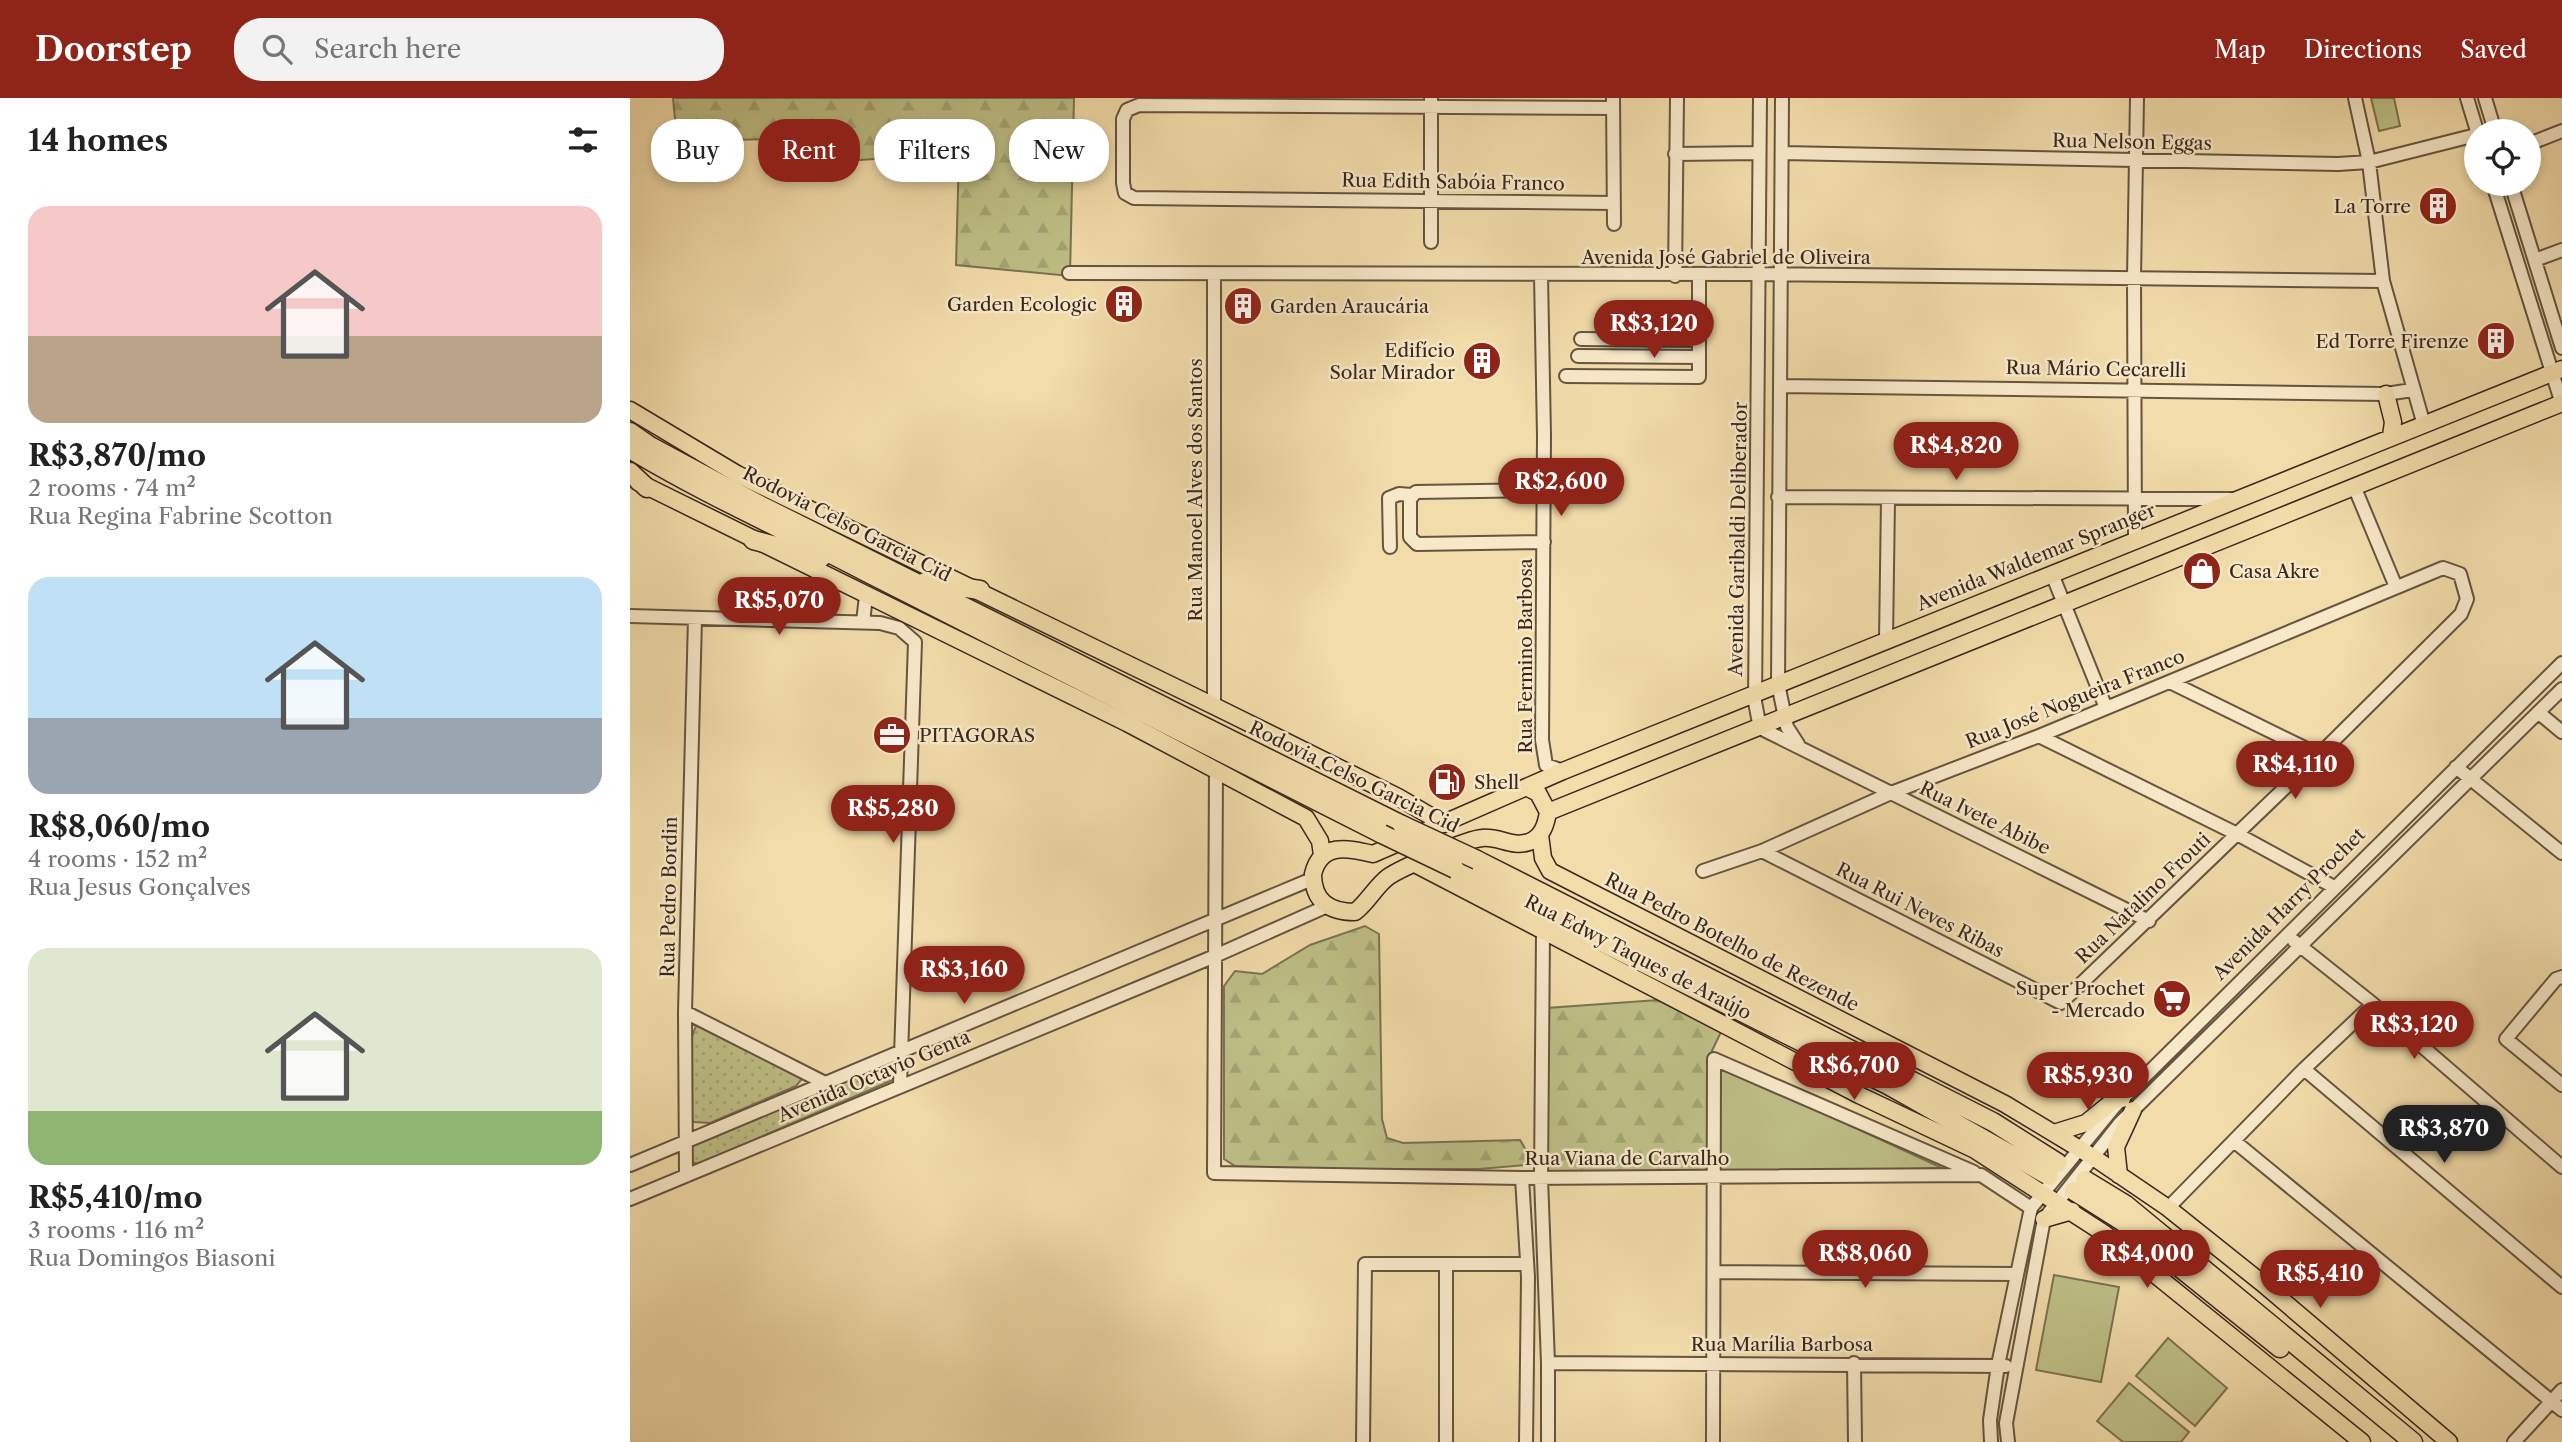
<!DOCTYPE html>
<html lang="en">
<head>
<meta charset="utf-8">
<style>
  :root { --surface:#fff; --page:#f2f2f2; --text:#222; --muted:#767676; --accent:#8f2418 }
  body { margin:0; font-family:"Libre Caslon Text",serif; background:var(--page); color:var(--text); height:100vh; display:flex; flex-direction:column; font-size:26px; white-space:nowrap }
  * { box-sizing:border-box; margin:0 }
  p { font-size:23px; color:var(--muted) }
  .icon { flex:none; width:38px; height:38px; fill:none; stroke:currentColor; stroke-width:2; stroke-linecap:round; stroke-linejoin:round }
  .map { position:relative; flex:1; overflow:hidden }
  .drawer { display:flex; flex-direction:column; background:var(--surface); width:630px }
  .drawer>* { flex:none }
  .banner { position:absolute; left:21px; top:21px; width:665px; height:63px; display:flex; gap:14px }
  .controls { position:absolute; left:1834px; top:21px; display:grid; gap:14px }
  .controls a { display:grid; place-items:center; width:77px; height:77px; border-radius:50%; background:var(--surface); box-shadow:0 4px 10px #0003; font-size:35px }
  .price { position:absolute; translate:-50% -60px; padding:0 16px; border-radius:24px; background:var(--accent); color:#fff; font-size:23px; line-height:46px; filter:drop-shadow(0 2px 4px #0008) }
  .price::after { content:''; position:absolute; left:50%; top:42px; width:21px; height:16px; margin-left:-10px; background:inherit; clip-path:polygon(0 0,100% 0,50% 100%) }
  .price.selected { background:#222; color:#fff }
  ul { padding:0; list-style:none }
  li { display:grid; align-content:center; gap:14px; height:371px; padding:0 28px }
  li span { display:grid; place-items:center; height:217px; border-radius:21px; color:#555 }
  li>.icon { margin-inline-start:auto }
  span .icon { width:126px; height:126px; fill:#fffc; stroke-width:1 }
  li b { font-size:30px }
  h2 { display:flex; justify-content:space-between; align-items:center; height:84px; padding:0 28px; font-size:30px }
  .pill { padding:0 24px; border-radius:28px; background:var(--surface); box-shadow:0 4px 10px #0003; font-size:24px; line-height:63px }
  .pill.selected { background:var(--accent); color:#fff }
  header { display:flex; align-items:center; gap:42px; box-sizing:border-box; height:98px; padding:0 35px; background:var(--accent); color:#fff }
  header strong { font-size:33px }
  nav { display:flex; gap:38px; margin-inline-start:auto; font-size:24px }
  .search { width:490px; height:63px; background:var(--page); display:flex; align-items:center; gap:18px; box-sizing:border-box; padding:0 24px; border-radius:28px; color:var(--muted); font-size:26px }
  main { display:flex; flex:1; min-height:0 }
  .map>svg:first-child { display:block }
  .grass { fill:url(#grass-dots); stroke:#7b7352; stroke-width:2 }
  .forest { fill:url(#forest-firs); stroke:#7b7352; stroke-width:2 }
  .green { fill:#bebf86; stroke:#7b7352; stroke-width:2 }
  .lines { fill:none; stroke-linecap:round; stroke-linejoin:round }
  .stream { stroke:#74806f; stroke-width:2.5 }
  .minor-casing { stroke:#665440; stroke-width:16 }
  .major-casing { stroke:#38271d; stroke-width:19 }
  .highway-casing { stroke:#38271d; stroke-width:21 }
  .minor { stroke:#f7e8c8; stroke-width:12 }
  .major { stroke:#f2dcaa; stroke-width:16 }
  .highway { stroke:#f2dcaa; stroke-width:18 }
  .highway-bridge-casing { stroke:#38271d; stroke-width:21; stroke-linecap:butt }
  .highway-bridge { stroke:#f2dcaa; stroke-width:18 }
  .labels { text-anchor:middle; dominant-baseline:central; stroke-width:5; stroke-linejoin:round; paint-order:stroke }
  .street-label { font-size:19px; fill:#38271d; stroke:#f7e8c8 }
  .poi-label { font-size:19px; fill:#38271d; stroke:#f7e8c8; text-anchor:end }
</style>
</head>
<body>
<header>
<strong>Doorstep</strong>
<div class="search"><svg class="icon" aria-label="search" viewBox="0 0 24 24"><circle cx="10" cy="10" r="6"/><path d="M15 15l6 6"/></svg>Search here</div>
<nav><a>Map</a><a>Directions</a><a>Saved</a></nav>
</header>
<main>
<section class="drawer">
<h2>14 homes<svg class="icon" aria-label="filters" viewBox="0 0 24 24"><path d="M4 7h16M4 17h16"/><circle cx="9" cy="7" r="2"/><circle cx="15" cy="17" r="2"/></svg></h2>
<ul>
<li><span style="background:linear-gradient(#f6c9c9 60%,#b9a48a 0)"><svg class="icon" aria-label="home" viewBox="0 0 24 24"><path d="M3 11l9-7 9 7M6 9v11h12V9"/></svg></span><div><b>R$3,870/mo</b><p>2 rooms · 74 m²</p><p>Rua Regina Fabrine Scotton</p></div></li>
<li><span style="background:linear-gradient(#bfe0f5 65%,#9aa5b1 0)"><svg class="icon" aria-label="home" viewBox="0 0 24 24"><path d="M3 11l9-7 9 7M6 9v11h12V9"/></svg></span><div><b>R$8,060/mo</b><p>4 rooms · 152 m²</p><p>Rua Jesus Gonçalves</p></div></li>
<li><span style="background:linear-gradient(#dfe7d0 75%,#8fb573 0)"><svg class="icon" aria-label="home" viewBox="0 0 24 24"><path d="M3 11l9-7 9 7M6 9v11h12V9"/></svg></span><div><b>R$5,410/mo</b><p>3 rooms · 116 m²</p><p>Rua Domingos Biasoni</p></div></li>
</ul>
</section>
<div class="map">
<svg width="1932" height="1344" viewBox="0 0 1932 1344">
  <defs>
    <pattern id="grass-dots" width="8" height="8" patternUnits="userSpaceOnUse" patternTransform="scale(1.75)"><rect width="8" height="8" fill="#bebf86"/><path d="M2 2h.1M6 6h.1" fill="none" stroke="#a4a473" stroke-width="1.8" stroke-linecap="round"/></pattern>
    <pattern id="forest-firs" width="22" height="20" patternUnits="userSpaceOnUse" patternTransform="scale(1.75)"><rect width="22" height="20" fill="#bebf86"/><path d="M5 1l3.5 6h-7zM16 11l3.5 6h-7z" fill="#a4a473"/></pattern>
  </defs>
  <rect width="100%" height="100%" fill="#f2dcaa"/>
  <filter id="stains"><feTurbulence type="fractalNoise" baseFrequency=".00286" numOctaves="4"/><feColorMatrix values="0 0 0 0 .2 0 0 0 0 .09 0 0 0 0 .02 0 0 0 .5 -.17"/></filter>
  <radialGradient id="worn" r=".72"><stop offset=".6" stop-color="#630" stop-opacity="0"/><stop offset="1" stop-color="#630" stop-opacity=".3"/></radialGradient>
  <path class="grass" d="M71,927L169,974L171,982L166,988L80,1025L64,1024L59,1018L60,944L66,928Z
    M255,967L264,974L263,982L68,1066L62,1064L59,1048Z"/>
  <path class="forest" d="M43,0H444L440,178L326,167L329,55L230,62L146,41L94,42L46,31Z
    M735,828L749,836L752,1021L757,1040L773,1045L890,1042L899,1057L897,1067L849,1071H683L605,1068L594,1061V888L605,873L632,876L680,847Z
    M1028,902L1091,934L1080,957L1079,1076L916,1075L917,910Z"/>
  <path class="green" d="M1741,0H1764L1770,28L1749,33Z
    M1089,967L1312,1070L1089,1076Z
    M1424,1177L1489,1189L1471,1284L1406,1272Z
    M1538,1240L1597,1290L1565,1328L1506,1278Z
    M1499,1285L1559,1334L1551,1344H1493L1467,1323Z"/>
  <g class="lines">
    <path class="stream" d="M126,0H129"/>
    <defs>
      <path id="minor" d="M801,0V144
        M983,0L984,126
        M1130,0L1125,604L1130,630L1519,823
        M1152,0L1148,586L1157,629L1168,646
        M1725,0L1739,64L1753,183L1794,327
        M1837,0L1847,33
        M1855,0L1865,33
        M983,10L509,7L497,12L493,21V85L495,95L504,100L984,105
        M1899,46L1932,33
        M1153,55L1708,66L1739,64L1846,37
        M1045,56L1129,55
        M1863,86L1932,306
        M1881,86L1932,250
        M1905,162L1932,152
        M439,175L1130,176L1753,183
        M911,178L914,338L912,642L916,667L933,673
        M1045,178L1047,0
        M951,241L1069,242
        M948,258L1069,259
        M936,278L1069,279V177
        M1150,288L1756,296L1782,292
        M1724,388L1766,489
        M1148,399L1603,401
        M1505,443L1504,180L1507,0
        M914,444L787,446L780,439V401L786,394L914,392
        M760,449L759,400L769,396L782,397
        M1422,476L1476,610
        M0,518L250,525L269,530L285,544
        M233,524L236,498
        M1256,542L1258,401
        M1540,584L1689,657
        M584,608V177
        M1909,615L1932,634
        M1409,638L1607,736L1704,789
        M1826,669L1932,755
        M586,671L584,1075L892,1080L1351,1077L1401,1110
        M1073,773L1132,753L1261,695L1409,638L1813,470L1830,476L1837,501L1831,516L1689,657L1431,905L1132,753
        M913,834L911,1080L918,1265V1344
        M1664,843L1743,906L1932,1069
        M1932,879L1926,881L1876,941L1932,987
        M55,914L195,985
        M1674,971L1932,1189
        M270,987L285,544
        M1604,1043L1932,1312
        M0,1067L682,781
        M56,1078L55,914L65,520
        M892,1080L898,1179L896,1344
        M0,1101L585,858L695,809
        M1538,1110L1674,971L1743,906
        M816,1166V1344
        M1084,1174L1386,1176
        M918,1265L1376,1268
        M1224,1265L1225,1344
        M733,1344L735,1166H895
        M1083,1344L1084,961L1344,1074
        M1361,1344L1360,1322L1368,1267L1401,1110L1485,1008L1932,565
        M1378,1344L1376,1325L1414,1121L1490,1025L1932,591
        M1884,1344L1932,1292"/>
      <path id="major" d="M1756,296L1763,324L1761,338
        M0,312L107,376L584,608L768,699L814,726
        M8,384L497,625L676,720L690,743L692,757
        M896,689L908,695L918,714C916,727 912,739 899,744C882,750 869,738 852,740C837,741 771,770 758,779C745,789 738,804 725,814C699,814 683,803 683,776C691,744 717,750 743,756L933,673L1932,271
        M918,714L1932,305
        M910,737L913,760L920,773L1375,1006L1463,1059L1538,1110L1632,1185L1819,1344
        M785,766L1229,997L1345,1052L1475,1136L1732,1344
        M1424,1035L1456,1025L1483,1003L1492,1001
        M1489,1077L1486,1049L1503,1012
        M1414,1121L1442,1113"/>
      <path id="highway" d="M0,334L20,348L130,407L772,727
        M0,351C76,397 156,432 234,473C406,562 579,649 752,736
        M0,374L17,390
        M123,442L191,460
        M295,484L350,492
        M847,762L1363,1024L1428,1065
        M825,771L1258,987L1419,1078
        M1455,1082L1496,1107L1783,1344
        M1444,1093L1493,1124L1650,1250"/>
    </defs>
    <use href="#minor" class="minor-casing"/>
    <use href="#major" class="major-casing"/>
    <use href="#highway" class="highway-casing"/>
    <use href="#minor" class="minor"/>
    <use href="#major" class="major"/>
    <use href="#highway" class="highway"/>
    <defs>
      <path id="highway-bridge" d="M772,727L847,762
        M752,736L825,771"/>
    </defs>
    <use href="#highway-bridge" class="highway-bridge-casing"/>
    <use href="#highway-bridge" class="highway-bridge"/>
  </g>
  <defs>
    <symbol id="building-disc" viewBox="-11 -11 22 22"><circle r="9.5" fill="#8f2418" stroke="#f7e8c8"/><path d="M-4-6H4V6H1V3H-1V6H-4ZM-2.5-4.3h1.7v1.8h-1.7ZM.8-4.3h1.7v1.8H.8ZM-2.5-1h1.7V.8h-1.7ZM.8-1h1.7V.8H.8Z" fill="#fff"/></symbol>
    <symbol id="shop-disc" viewBox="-11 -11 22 22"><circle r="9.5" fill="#8f2418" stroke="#f7e8c8"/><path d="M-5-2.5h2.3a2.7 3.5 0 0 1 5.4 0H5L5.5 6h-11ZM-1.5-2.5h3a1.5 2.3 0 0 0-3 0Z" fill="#fff"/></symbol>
    <symbol id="office-disc" viewBox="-11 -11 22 22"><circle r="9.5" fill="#8f2418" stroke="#f7e8c8"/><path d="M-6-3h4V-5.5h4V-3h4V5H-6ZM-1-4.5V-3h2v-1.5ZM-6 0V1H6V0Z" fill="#fff"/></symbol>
    <symbol id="fuel-disc" viewBox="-11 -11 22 22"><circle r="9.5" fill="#8f2418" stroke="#f7e8c8"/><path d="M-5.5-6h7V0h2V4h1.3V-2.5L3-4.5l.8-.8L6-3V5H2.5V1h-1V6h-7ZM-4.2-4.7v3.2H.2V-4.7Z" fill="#fff"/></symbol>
    <symbol id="supermarket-disc" viewBox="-11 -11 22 22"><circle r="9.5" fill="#8f2418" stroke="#f7e8c8"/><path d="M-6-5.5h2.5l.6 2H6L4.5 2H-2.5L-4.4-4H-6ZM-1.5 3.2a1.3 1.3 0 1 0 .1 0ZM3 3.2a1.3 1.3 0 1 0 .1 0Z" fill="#fff"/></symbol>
  </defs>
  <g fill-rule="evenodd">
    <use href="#building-disc" x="1786" y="86" width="44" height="44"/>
    <use href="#building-disc" x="472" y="184" width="44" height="44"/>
    <use href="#building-disc" x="591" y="186" width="44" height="44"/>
    <use href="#building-disc" x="1844" y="221" width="44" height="44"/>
    <use href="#building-disc" x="830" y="241" width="44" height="44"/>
    <use href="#shop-disc" x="1550" y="451" width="44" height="44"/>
    <use href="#office-disc" x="240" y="615" width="44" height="44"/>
    <use href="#fuel-disc" x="795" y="662" width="44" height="44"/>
    <use href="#supermarket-disc" x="1520" y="879" width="44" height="44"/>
  </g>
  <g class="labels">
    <g class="street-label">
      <text transform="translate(1502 44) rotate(1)">Rua Nelson Eggas</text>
      <text transform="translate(823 84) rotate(1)">Rua Edith Sabóia Franco</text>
      <text x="1096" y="159">Avenida José Gabriel de Oliveira</text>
      <text transform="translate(1466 271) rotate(1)">Rua Mário Cecarelli</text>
      <text transform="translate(565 392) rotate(-90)">Rua Manoel Alves dos Santos</text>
      <text transform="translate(217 426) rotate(27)">Rodovia Celso Garcia Cid</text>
      <text transform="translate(1108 441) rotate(-89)">Avenida Garibaldi Deliberador</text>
      <text transform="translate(1406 459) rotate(-22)">Avenida Waldemar Spranger</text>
      <text transform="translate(895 558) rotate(-90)">Rua Fermino Barbosa</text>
      <text transform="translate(1445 601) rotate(-22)">Rua José Nogueira Franco</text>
      <text transform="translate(724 679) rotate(26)">Rodovia Celso Garcia Cid</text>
      <text transform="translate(1355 720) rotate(26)">Rua Ivete Abibe</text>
      <text transform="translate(39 799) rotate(-89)">Rua Pedro Bordin</text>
      <text transform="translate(1513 800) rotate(-44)">Rua Natalino Frouti</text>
      <text transform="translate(1659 806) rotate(-45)">Avenida Harry Prochet</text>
      <text transform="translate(1290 812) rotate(27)">Rua Rui Neves Ribas</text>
      <text transform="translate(1102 844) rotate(27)">Rua Pedro Botelho de Rezende</text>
      <text transform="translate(1008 859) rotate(27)">Rua Edwy Taques de Araújo</text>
      <text transform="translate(244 978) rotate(-23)">Avenida Octavio Genta</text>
      <text x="997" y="1060">Rua Viana de Carvalho</text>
      <text x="1152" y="1246">Rua Marília Barbosa</text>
    </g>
    <g class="poi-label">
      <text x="1781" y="108">La Torre</text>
      <text x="467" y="206">Garden Ecologic</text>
      <text x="640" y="208" text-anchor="start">Garden Araucária</text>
      <text x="1839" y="243">Ed Torre Firenze</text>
      <text x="825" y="252">Edifício<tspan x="825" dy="22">Solar Mirador</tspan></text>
      <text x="1599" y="473" text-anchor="start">Casa Akre</text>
      <text x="289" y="637" text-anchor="start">PITAGORAS</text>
      <text x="844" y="684" text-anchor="start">Shell</text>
      <text x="1515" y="890">Super Prochet<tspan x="1515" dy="22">- Mercado</tspan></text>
    </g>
  </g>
  <rect width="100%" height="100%" filter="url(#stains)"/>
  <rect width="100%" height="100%" fill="url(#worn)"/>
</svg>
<div class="controls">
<a><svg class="icon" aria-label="locate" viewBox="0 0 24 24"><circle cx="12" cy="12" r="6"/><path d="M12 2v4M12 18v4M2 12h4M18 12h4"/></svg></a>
</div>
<b class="price" style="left:1024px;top:262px">R$3,120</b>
<b class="price" style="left:1326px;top:384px">R$4,820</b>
<b class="price" style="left:931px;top:420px">R$2,600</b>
<b class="price" style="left:149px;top:539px">R$5,070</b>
<b class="price" style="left:1665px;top:703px">R$4,110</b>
<b class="price" style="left:263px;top:747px">R$5,280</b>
<b class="price" style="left:334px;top:908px">R$3,160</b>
<b class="price" style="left:1784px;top:963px">R$3,120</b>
<b class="price" style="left:1224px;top:1004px">R$6,700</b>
<b class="price" style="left:1458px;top:1014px">R$5,930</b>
<b class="price selected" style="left:1814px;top:1067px">R$3,870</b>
<b class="price" style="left:1235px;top:1192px">R$8,060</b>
<b class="price" style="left:1517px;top:1192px">R$4,000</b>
<b class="price" style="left:1690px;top:1212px">R$5,410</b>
<div class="banner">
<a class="pill">Buy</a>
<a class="pill selected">Rent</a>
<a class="pill">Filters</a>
<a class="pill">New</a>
</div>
</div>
</main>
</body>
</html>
